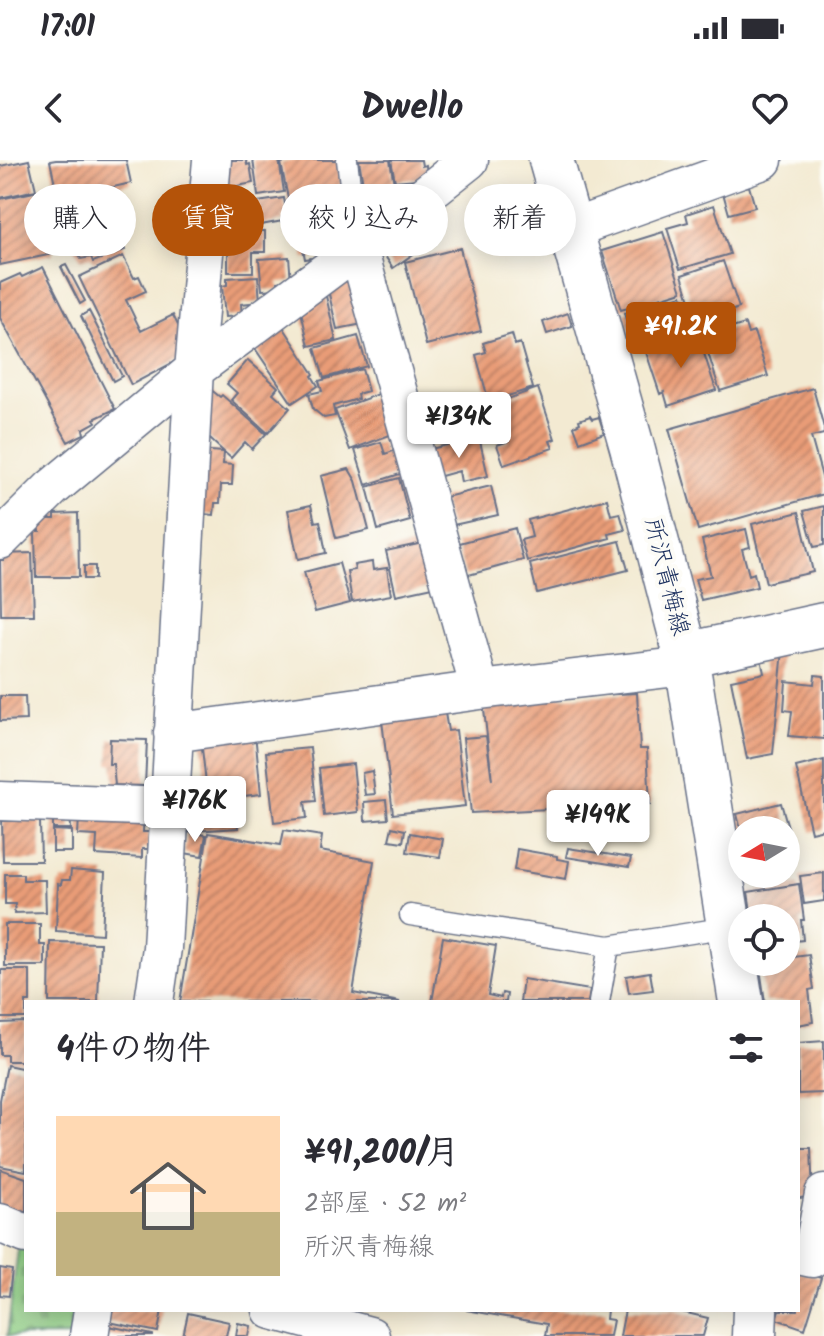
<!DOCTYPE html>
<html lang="ja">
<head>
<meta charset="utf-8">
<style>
  :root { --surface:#fff; --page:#f7f7f7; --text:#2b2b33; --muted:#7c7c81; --line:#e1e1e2; --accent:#b45309 }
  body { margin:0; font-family:Kalam,"Klee One",sans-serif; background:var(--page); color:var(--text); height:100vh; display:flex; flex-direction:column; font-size:30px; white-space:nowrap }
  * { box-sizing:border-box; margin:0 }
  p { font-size:26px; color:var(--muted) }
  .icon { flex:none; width:44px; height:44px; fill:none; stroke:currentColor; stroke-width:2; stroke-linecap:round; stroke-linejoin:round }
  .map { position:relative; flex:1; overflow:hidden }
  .side { position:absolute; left:24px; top:840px; width:776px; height:312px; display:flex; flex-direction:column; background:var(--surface); border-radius:0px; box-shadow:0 4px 20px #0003 }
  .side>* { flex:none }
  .top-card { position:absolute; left:24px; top:24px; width:776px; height:72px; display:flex; gap:16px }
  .needle { width:52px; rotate:260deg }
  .controls { position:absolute; left:728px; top:656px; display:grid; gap:16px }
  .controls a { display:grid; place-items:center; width:72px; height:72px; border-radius:50%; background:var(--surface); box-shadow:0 4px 20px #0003; font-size:40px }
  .price { position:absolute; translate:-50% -68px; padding:0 18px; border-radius:8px; background:#fff; color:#222; font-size:26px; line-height:52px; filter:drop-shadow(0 2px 4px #0008) }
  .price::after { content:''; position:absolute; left:50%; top:48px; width:24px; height:18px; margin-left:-12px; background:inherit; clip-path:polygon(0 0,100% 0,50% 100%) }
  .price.current { background:var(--accent); color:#fff }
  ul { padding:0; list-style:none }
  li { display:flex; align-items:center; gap:24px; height:200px; padding:0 32px }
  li+li { border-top:2px solid var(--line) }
  li span { display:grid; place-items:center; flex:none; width:224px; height:160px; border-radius:0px; color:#555 }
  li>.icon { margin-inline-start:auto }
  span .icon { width:96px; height:96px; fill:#fffc; stroke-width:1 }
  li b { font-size:34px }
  h2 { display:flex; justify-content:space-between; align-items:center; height:96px; padding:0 32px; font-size:34px }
  .tag { padding:0 28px; border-radius:36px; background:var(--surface); box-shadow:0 4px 20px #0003; font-size:28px; line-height:72px }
  .tag.current { background:var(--accent); color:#fff }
  .status { display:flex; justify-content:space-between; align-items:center; height:56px; padding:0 40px; background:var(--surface); direction:ltr }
  .status svg { height:22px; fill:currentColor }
  header { display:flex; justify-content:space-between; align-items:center; height:104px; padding:0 32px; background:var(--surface); font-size:36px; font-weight:700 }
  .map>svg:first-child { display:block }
  .cemetery { fill:url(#cemetery-stones); stroke:#547e70; stroke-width:2 }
  .building { fill:url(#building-hatch) }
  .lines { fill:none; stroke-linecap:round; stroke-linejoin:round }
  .lane-casing { stroke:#677087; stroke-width:23 }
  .street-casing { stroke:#677087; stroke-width:41 }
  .secondary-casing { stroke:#677087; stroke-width:47 }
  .lane { stroke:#fff; stroke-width:20 }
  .street { stroke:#fff; stroke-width:38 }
  .secondary { stroke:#fff; stroke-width:44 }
  .labels { text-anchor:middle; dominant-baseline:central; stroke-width:8; stroke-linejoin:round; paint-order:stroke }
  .street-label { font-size:24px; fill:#1b2f5e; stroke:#fdfcf7 }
</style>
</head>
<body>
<div class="status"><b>17:01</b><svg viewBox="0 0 49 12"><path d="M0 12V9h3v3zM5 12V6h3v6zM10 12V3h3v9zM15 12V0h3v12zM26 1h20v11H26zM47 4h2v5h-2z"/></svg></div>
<header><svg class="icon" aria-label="back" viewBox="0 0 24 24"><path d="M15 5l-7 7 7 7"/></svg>Dwello<svg class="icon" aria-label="heart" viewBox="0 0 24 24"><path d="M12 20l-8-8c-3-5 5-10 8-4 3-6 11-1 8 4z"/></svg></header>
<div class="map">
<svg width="824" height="1176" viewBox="0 0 824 1176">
  <defs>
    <pattern id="cemetery-stones" width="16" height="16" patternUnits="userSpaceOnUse" patternTransform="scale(2)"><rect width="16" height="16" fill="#8ecd83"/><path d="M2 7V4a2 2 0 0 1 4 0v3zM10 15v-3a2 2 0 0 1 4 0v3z" fill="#7ab074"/></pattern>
    <pattern id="building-hatch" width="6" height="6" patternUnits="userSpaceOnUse" patternTransform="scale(2)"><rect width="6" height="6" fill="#e99c77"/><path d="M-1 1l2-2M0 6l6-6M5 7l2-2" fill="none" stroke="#bc8065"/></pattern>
  </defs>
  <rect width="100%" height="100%" fill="#fdfcf7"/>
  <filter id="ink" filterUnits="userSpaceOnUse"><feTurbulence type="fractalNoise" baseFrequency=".0125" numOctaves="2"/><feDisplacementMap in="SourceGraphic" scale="16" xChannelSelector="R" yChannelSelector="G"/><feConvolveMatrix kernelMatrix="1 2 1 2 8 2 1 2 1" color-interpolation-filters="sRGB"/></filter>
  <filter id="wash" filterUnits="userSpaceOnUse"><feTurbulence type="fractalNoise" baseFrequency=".006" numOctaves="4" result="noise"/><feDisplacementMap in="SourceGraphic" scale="32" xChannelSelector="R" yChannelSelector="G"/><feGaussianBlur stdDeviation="1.8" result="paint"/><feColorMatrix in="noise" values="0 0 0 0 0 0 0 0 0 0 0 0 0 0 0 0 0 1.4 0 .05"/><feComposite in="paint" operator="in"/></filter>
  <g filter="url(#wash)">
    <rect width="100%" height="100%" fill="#f3ead2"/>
    <path class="cemetery" d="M19,1082L26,1085V1150H84L80,1176H7Z"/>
    <g id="blocks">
      <path class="building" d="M29,0L36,30L0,38V6Z
        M56,0H126L131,23L109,28L115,53L107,55L108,62L114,60L125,90L93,102L91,97L81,99L69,79L63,32L57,33L50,1Z
        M232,0H246L247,5L250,4L253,23L217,30L213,3Z
        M253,0H279L284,32L258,36Z
        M298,0H337L343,35L289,44L281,3Z
        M359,0H390L396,36L366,42Z
        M391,0H421L422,6L426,5L427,18L395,21Z
        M749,26L755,47L729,54L723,33Z
        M44,30L53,94L0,105V39Z
        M284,38L287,56L282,57L283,61L255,66L251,43Z
        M217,39H249L250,69L218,70Z
        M326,42L331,66L300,71L296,47Z
        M714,45L730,94L680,109L667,68L688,62L686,54Z
        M422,53L438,77L393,108L377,84Z
        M346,65L348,81L323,85L325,96L305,99L300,73Z
        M228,71H265V92H253V112H228Z
        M663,72L682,131L621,150L602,91Z
        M460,88L481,171L426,185L405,102Z
        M123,96L134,118L139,116L146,131L126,140L141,171L173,155L191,193L131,225L79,117Z
        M289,97L291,121L278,122L279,129L262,130L259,99Z
        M723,101L739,148L697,162L682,115Z
        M66,105L85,141L80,144L61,107Z
        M43,107L115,249L94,259L96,262L83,269L84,274L68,282L0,158V123L20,114L22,117Z
        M258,116L260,142L241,144L242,156L225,157L222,126L227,125V118Z
        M350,116L368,163L337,169L326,121Z
        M682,135L691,164L684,166L685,169L634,185L624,153Z
        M326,136L336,180L309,186L299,143Z
        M89,151L122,216L113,221L81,156Z
        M568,153L572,166L547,174L543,162Z
        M280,162L314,214L312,216L318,226L292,243L252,184Z
        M745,164L748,174L754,172L768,216L720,231L703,177Z
        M512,174L515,185L520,183L533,228L489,242L476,195L486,192L483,183Z
        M698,175L716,230L668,246L664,232L660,234L646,192Z
        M358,176L367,206L324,218L315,188Z
        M248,200L278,227L273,233L290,248L268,273L231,240L237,233L227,224Z
        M362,209L368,231L357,234L358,239L333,246L335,256L324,258L313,249L309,234L322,231L319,221Z
        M209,228L220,237L222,235L266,274L252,289L245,282L231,298L224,292L223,304L233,305L232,325H221L220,343H215L214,355L191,353L197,290L224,292L196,266Z
        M538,228L555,279L550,281L553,288L504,305L497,285L509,281L505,270L495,273L486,247Z
        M813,228L824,268V274L811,277L824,324V334L698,370L669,269Z
        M384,232L398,272L350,290L335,250Z
        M590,256L592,259L599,257L604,273L580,282L574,266L580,263L579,260Z
        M479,277L488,316L461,322L459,311L434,318L427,290Z
        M381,282L385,294L399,289L406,312L366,325L355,290Z
        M349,309L356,321L369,370L336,378L321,316Z
        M399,318L410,361L378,370L367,327Z
        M491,326L498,355L449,366L442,338Z
        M607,339L611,355L620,353L625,370L609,374L610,378L527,401L521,380L532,377L528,360Z
        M311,345L315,362L320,361L326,393L298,399L288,350Z
        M824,346V385L814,387L804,351Z
        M799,352L813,412L766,423L752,364Z
        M78,353L79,417H36L35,371H40L39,359H55V354Z
        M515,368L523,400L465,416L456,384Z
        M746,369L750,387L742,389L749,415L754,413L757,427L701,440L695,419L711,416L702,380Z
        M620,381L628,410L537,433L530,404Z
        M423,383L433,427L396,435L386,391Z
        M32,393L34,455H1L0,400H4V394Z
        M372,402L373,410L387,408L391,435L352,442L347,411L355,410L354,405Z
        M339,403L350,443L315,452L304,412Z
        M84,406H95V419H84Z
        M783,490L773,594L747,599L731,520L764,513L760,494Z
        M815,515L824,516V579L789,576L792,551L784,550L786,521L814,524Z
        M637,533L640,589H647L650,644L471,653L463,578L486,576L492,620L483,541Z
        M0,536H25L26,560L0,561Z
        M445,553L448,571L456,570L465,646L393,654L382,560Z
        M255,573L261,634L208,640L201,580Z
        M110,579L147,580L145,626L115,625L113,604H109Z
        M310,588L316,641L305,642L307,658L274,662L266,592Z
        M824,600V669L811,672L796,607Z
        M353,604L358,652L324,656L319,608Z
        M372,611L375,634L365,635L362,613Z
        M386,640L388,659L365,661L364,642Z
        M781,643L790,674L786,675V670H741L737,654Z
        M53,648H70L71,669H53Z
        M144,654L143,672H149L148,689H142V698L96,695L97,676L78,675L79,656Z
        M237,654L238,668L195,671L194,657Z
        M2,661H40L41,701H3Z
        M392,667L405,670L403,682L389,680Z
        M53,670L72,671V692H53Z
        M284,670L322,676L320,691L374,701L353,833L400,842H180L208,673L281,685Z
        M187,672L206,675L202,696L184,693Z
        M410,673L443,679L440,697L407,692Z
        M568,688L631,698L629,707L566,697Z
        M517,689L557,696V699L569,701L566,719L514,710Z
        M71,710L105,713L102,774L56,771L58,724L61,725L62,720H70Z
        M824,713V741L804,744L800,716Z
        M5,714H23V720H45L46,752L14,753L15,744H5Z
        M799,724L804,760H801L803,780L786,782V758H752L748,732Z
        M5,764H40V785H45V806H5Z
        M443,777L496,786L488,835L501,838L502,833L507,834L506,842H432Z
        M50,782L100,783L98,842H49Z
        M809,795L814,829L809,830L813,862L798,865V842H765L759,802H786V798Z
        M1,810H30V842H26V858H1Z
        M650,812L653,830L629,833L626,816Z
        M523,819L590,830L588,842H520Z
        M26,862V901H7V895H0V863Z
        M824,881V933L798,934V883Z
        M7,905L26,909V1011L0,1006V940Z
        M798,988H811L813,1037L798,1038Z
        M0,1009L26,1018V1061L0,1052Z
        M0,1108L12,1110L9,1136L0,1135Z
        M798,1111L821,1118L805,1169L776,1159L779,1150H798Z
        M106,1150H162L158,1172L104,1161Z
        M466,1150H607L606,1159L613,1160L610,1176H545L547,1164Z
        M625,1150H674L708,1158L703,1176H620Z
        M188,1153L229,1162L226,1176H183Z
        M238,1163L251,1166L249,1176H236Z
        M104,1165L153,1175V1176H102Z"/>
    </g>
  </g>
  <g filter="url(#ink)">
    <use href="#blocks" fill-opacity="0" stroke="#677087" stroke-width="2"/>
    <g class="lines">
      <defs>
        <path id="lane" d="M347,0L358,88
          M410,755L609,786L729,767
          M599,842L609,786"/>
        <path id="street" d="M571,69L763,0
          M358,88L480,530
          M0,380L52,328L194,210L358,88L469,0
          M173,573L480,530L669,508L686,495
          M0,641L169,647
          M154,842L162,788L194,210L212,0
          M0,1063L26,1074
          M798,1095L812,1098L824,1034
          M272,1150L370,1176
          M89,1176L93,1150"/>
        <path id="secondary" d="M551,0L632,287L686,495L741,842
          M686,495L824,465
          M754,1176L755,1150"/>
      </defs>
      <use href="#lane" class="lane-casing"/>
      <use href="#street" class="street-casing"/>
      <use href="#secondary" class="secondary-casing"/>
      <use href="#lane" class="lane"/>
      <use href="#street" class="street"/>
      <use href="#secondary" class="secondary"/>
    </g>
  </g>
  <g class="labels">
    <g class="street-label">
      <text transform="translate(666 417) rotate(76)">所沢青梅線</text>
    </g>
  </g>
</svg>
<div class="controls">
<a><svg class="needle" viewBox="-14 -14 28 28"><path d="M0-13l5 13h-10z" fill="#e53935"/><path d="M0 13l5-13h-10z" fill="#7c7c81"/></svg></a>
<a><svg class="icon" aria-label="locate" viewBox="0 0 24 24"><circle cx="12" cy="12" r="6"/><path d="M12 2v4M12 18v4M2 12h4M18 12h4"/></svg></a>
</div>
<b class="price current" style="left:681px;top:210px">¥91.2K</b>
<b class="price" style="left:459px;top:300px">¥134K</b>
<b class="price" style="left:195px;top:684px">¥176K</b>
<b class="price" style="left:598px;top:698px">¥149K</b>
<div class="top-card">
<a class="tag">購入</a>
<a class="tag current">賃貸</a>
<a class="tag">絞り込み</a>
<a class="tag">新着</a>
</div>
<section class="side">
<h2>4件の物件<svg class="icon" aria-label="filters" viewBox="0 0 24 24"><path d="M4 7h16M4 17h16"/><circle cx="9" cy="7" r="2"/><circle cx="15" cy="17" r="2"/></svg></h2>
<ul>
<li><span style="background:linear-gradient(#ffd9b3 60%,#c2b280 0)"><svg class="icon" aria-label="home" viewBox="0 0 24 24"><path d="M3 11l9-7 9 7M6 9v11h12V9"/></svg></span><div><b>¥91,200/月</b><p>2部屋 · 52 m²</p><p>所沢青梅線</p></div></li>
</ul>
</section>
</div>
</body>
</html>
